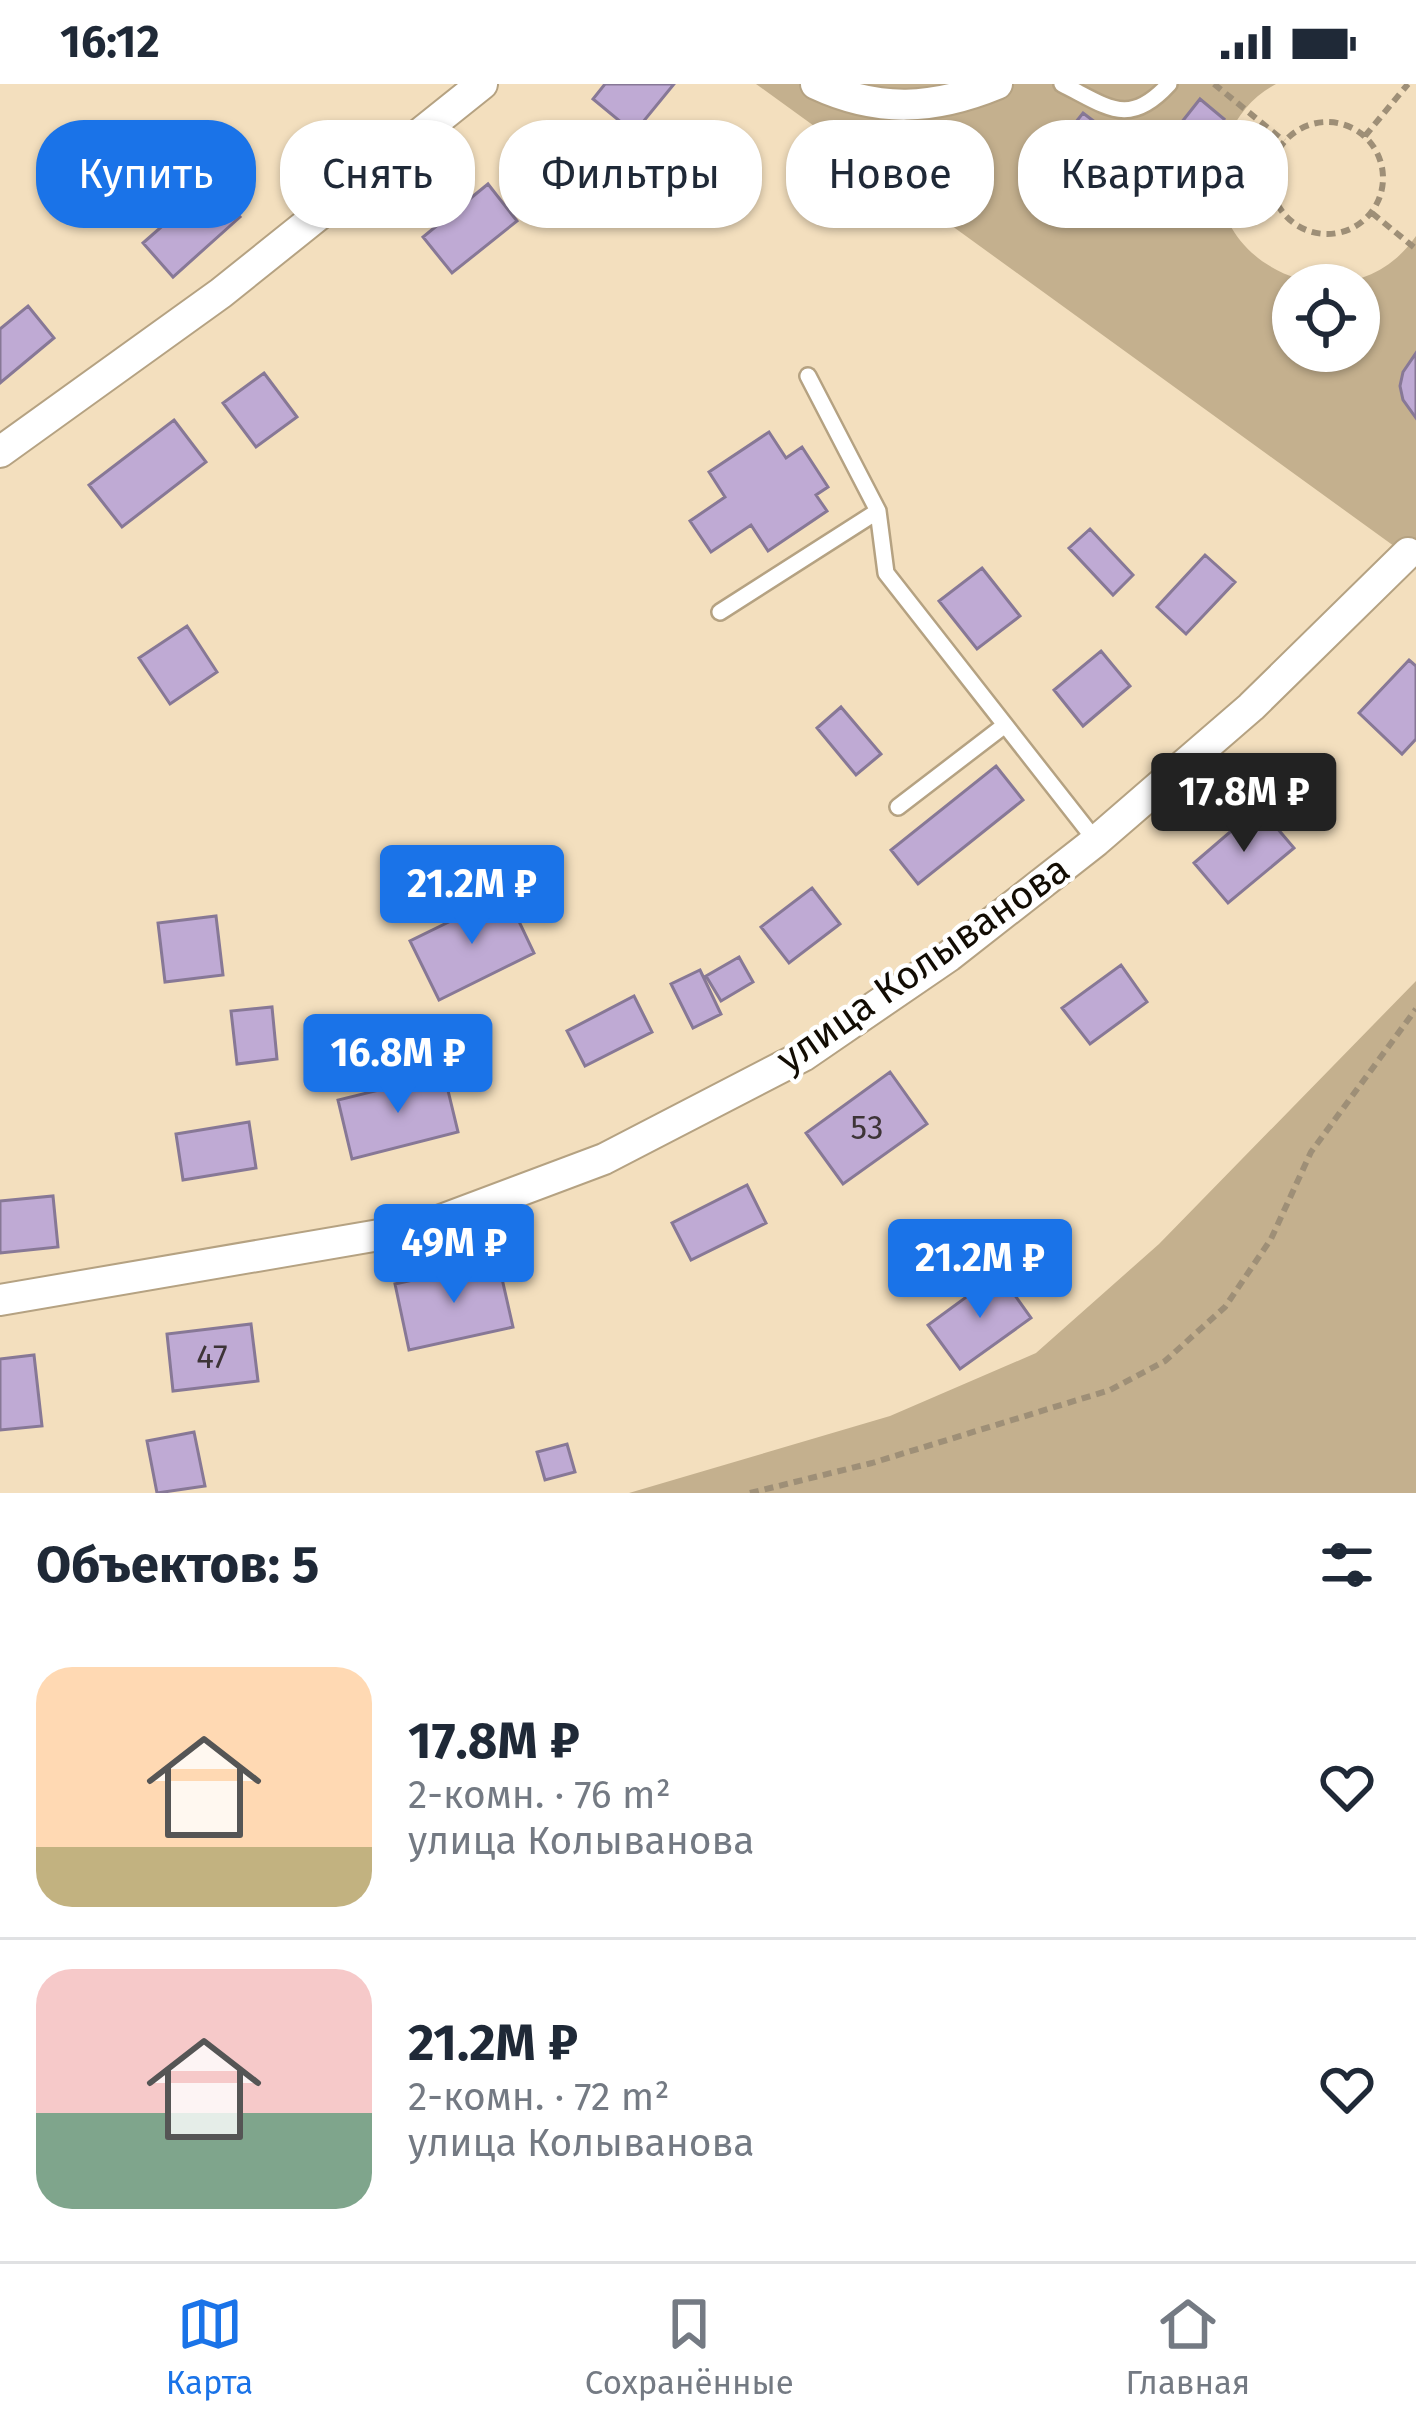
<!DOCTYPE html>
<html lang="ru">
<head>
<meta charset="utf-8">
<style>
  :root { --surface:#fff; --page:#f2f2f3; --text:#1f2937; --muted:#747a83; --line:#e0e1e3; --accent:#1a73e8 }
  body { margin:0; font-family:"Fira Sans",sans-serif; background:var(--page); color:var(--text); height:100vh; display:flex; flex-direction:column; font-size:45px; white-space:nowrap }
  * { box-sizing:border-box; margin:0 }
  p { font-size:39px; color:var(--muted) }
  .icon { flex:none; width:66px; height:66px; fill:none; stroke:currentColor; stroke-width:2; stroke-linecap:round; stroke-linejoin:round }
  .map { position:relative; height:1409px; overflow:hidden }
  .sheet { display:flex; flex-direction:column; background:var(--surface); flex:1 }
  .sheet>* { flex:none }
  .banner { position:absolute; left:36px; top:36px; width:1344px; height:108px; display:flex; gap:24px }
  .controls { position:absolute; left:1272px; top:180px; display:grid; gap:24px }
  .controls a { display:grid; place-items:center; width:108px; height:108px; border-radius:50%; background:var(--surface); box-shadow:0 3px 9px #0004; font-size:60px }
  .price { position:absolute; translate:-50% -102px; padding:0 27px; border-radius:12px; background:var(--accent); color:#fff; font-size:39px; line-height:78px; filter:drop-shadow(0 3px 6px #0008) }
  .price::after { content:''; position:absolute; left:50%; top:72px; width:36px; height:27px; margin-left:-18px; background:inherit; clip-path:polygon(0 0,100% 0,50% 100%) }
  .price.on { background:#222; color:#fff }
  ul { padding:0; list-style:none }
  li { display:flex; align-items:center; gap:36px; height:300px; padding:0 36px }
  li+li { border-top:3px solid var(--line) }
  li span { display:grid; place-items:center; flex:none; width:336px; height:240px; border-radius:36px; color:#555 }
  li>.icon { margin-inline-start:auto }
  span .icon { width:144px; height:144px; fill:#fffc; stroke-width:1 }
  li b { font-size:51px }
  h2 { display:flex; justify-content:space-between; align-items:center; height:144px; padding:0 36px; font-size:51px }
  .tag { padding:0 42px; border-radius:48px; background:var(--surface); box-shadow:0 3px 9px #0004; font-size:42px; line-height:108px }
  .tag.on { background:var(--accent); color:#fff }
  .status { display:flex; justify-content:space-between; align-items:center; height:84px; padding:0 60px; background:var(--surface); direction:ltr }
  .status svg { height:33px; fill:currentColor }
  .menu { display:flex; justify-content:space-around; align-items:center; height:168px; border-top:3px solid var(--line); background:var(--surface); font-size:33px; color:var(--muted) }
  .menu a { display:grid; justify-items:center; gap:6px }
  .menu .on { color:var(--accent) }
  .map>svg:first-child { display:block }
  .green { fill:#c4b08e; fill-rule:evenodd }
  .building { fill:#bfaad4; stroke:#877896; stroke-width:3 }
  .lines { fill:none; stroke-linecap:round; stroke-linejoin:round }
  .lane-casing { stroke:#b5a282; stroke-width:20 }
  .street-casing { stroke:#b5a282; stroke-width:34 }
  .path { stroke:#9e8f77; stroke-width:6; stroke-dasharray:9 6; stroke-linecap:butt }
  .lane { stroke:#fff; stroke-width:15 }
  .street { stroke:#fff; stroke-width:30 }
  .labels { text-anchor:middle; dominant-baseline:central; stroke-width:9; stroke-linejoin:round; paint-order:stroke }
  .number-label { font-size:33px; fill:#3d3437 }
  .street-label { font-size:39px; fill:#120c03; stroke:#fff }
</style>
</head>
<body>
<div class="status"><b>16:12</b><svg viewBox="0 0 49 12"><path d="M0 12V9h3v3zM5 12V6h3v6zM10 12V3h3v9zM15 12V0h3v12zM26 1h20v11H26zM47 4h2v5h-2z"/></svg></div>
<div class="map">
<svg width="1416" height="1409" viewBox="0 0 1416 1409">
  <rect width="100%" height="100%" fill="#f3dfbe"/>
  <path class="green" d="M756,0H1276C1253,12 1238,30 1228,54C1178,169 1343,257 1416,152V269L1403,288L1400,302L1403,316L1416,334V478ZM1293,201H1359V267H1293Z
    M1416,897V1409H629L890,1332L1036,1269L1159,1160Z"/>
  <path class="building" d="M605,0H674L634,49L593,15Z
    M1200,15L1224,35L1205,58L1181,39Z
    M1083,29L1108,48L1089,72L1064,53Z
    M210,100L240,133L173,193L143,159Z
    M488,100L517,137L452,189L423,153Z
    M28,222L54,254L0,299V245Z
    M1416,269V334L1403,316L1400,302L1403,288Z
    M264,289L297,333L256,363L223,319Z
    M174,336L206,378L122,443L89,401Z
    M769,348L786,374L802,363L828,403L816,411L827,427L768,467L751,441L711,468L690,437L725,413L709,388Z
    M1090,445L1133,491L1113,511L1069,464Z
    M1205,471L1235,498L1186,550L1157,523Z
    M982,484L1020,532L977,565L939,517Z
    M187,542L217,588L170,620L139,574Z
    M1101,567L1130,602L1083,642L1054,606Z
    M1409,576L1416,582V655L1402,670L1359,629Z
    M841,623L881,670L856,691L817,644Z
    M996,682L1023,716L918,800L891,766Z
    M1259,723L1294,764L1228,819L1194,779Z
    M812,804L840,840L789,879L761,843Z
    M506,810L534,869L439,916L410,857Z
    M216,832L223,891L165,898L158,839Z
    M739,873L753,898L721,917L706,892Z
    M1121,881L1147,918L1090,960L1062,924Z
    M700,886L721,930L693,944L671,900Z
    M634,912L652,948L585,982L567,947Z
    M272,923L277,975L237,980L231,927Z
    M890,988L927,1040L843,1100L806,1049Z
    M444,990L458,1048L352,1075L338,1016Z
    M249,1038L256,1084L183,1096L176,1050Z
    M747,1101L766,1139L691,1176L672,1139Z
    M53,1112L58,1163L0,1169V1117Z
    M498,1177L513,1243L409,1266L395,1200Z
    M999,1189L1031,1234L960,1285L928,1241Z
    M251,1240L258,1297L173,1307L167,1250Z
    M34,1271L42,1342L0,1346V1275Z
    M194,1348L205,1402L157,1409L147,1357Z
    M567,1360L575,1388L545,1396L537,1368Z"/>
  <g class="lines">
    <defs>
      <path id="lane" d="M1062,0C1108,23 1129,44 1169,0
        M808,292L878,427L886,489L1096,757
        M720,528L878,427
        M898,723L1005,641"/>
      <path id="street" d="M816,0C878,29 934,26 997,0
        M0,368L221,209L482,0
        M0,1216L420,1144L604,1075L803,972L949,872L1096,757L1251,623L1408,469"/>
    </defs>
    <use href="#lane" class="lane-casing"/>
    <use href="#street" class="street-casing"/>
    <path class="path" d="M1214,0L1284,57
      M1271 94a56 56 0 1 1 112 0a56 56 0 1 1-112 0Z
      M1365,52L1408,0
      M1372,129L1416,165
      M750,1409L872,1379L1110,1306L1165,1277L1225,1223L1271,1155L1311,1068L1416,925"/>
    <use href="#lane" class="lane"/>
    <use href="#street" class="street"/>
  </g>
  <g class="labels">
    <g class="number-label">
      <text x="867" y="1044">53</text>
      <text x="212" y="1273">47</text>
    </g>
    <g class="street-label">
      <text transform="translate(923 880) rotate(-35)">улица Колыванова</text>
    </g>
  </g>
</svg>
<div class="controls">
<a><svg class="icon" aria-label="locate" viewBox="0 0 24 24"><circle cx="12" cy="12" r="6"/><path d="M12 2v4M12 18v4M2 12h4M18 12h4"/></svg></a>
</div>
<b class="price on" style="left:1244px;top:771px">17.8M ₽</b>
<b class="price" style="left:472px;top:863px">21.2M ₽</b>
<b class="price" style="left:398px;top:1032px">16.8M ₽</b>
<b class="price" style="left:454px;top:1222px">49M ₽</b>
<b class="price" style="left:980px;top:1237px">21.2M ₽</b>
<div class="banner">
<a class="tag on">Купить</a>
<a class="tag">Снять</a>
<a class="tag">Фильтры</a>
<a class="tag">Новое</a>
<a class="tag">Квартира</a>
</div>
</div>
<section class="sheet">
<h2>Объектов: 5<svg class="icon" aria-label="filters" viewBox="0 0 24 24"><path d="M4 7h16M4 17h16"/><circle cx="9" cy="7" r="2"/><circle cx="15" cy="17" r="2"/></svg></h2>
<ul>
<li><span style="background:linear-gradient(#ffd9b3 75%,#c2b280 0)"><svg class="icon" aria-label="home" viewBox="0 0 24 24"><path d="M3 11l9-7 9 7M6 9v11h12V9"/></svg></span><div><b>17.8M ₽</b><p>2-комн. · 76 m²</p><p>улица Колыванова</p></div><svg class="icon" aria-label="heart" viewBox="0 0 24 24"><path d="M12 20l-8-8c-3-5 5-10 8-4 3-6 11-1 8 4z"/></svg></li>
<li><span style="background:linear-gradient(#f6c9c9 60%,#7fa58c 0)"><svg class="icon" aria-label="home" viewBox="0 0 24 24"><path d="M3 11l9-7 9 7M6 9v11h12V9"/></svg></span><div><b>21.2M ₽</b><p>2-комн. · 72 m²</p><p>улица Колыванова</p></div><svg class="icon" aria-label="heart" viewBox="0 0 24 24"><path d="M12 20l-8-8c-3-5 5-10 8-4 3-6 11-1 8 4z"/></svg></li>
</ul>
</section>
<nav class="menu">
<a class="on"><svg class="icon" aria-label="map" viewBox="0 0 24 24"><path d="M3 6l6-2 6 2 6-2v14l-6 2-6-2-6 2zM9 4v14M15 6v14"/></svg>Карта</a>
<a><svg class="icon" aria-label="saved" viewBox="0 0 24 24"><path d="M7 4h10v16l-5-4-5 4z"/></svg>Сохранённые</a>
<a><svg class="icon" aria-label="home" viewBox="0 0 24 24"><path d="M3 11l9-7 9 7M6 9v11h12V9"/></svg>Главная</a>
</nav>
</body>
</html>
